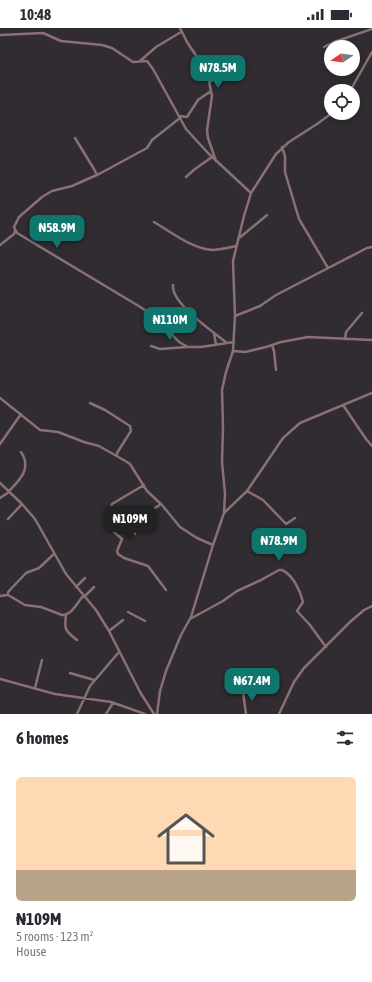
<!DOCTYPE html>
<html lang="en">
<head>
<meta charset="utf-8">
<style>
  :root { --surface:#fff; --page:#f7f7f7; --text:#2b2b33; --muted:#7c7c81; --accent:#0f766e }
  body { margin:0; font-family:"Asap Condensed",sans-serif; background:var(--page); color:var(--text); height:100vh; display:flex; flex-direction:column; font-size:15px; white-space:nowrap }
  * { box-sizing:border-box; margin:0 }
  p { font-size:13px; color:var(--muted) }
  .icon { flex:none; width:22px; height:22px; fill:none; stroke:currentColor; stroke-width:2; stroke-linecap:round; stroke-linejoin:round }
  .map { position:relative; height:686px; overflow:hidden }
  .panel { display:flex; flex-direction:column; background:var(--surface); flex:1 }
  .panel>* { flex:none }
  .needle { width:26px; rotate:257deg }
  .tools { position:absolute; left:324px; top:12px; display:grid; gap:8px }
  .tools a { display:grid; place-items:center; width:36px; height:36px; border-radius:50%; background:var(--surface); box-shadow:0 2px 10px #0003; font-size:20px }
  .price { position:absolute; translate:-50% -34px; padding:0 9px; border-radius:8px; background:var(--accent); color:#fff; font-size:13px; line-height:26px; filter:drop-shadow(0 1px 2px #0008) }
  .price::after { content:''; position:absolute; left:50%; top:24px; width:12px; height:9px; margin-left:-6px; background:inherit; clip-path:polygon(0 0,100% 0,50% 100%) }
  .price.active { background:#222; color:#fff }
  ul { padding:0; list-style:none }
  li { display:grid; align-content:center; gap:8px; height:212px; padding:0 16px }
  li span { display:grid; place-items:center; height:124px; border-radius:6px; color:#555 }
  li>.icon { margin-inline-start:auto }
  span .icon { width:72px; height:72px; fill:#fffc; stroke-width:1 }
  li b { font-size:17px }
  h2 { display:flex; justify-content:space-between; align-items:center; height:48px; padding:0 16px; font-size:17px }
  .status { display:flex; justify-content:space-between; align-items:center; height:28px; padding:0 20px; background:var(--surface); direction:ltr }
  .status svg { height:11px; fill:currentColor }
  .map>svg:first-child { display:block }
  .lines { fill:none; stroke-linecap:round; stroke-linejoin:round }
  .street { stroke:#8a7074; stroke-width:2.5 }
</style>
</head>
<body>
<div class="status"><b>10:48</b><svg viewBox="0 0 49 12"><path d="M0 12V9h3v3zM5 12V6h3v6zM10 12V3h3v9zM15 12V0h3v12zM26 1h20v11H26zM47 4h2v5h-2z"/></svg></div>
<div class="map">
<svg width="372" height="686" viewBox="0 0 372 686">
  <rect width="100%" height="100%" fill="#302c32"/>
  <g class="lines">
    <path class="street" d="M180,0L187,14L207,44L212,68L207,102L208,110L216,133
      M0,7L43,5L61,13L102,17L112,20L133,34L147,33L153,41L186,101L208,125L251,165
      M324,19L334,14L372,1
      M140,33L156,19L181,4
      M210,54L224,41
      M350,63L372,24
      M179,88L187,89L198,72L211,63
      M180,90L152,112L147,120L99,146L72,158L52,163L42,169L19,189L14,199L17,205L142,280L157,291L179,314L188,319H201L234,314
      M75,110L94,141L97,147
      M282,119L285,128V144L299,191L328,240
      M186,149L195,141L212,129
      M154,194C171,204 194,222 214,222C222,221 229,220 236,218
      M238,211L267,187
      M0,217L14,206L15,203
      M173,257C171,276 214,304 227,315
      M235,288L260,278L276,267L367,220L372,219
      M214,305L216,317
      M345,311L346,304L362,285
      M272,317L274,323L276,342
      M151,318L160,321L187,319
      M233,323L245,324L266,319L281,314L308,309L372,312
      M0,370L40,402L58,404L84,414L99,418L127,434L130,436L147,463L162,477L180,499L197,510L213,517
      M90,375L105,382L130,398L131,403L129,406L117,425V428
      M343,377L366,411L372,418
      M0,416L21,386
      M0,455L22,476L35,491L66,546L96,582L109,603L140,664L154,686
      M144,457L112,476L106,496L107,498L122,511L117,523L118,526L124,530L148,538L166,562
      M9,463C20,452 32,440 21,424
      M247,463L263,472L286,496L295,490
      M0,470L9,464
      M224,485L247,463L283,410L300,395L372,365
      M8,491L22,476
      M135,506L133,496L143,488L161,476
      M54,526L39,540L26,545L8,564V567L25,577L41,579L62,587C72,587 77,575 83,568
      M76,559L85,550
      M0,568L7,567
      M84,569L94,559
      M128,584L145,593
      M66,587C64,601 65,603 77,612
      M190,591L223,573L237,563L261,552L279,542H282C293,547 300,562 303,574L297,583L310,597L326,619
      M109,603L123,592
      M70,645L94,652
      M0,651L55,666L111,674L145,686
      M35,660L42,632
      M243,664L246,686
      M77,686L90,658L119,624
      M106,686L113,675
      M157,686L160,663L166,643L181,607L191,589L213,517L224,485L225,466L222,434L223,399L222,362L226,344L233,323L235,288L233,233L244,188L251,165L276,126L289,114L317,96L332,85
      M279,686L294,654L304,640L350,594L364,582L372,578"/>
  </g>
</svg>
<div class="tools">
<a><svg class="needle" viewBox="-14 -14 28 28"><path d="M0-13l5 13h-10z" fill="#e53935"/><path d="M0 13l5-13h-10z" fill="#7c7c81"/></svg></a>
<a><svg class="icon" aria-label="locate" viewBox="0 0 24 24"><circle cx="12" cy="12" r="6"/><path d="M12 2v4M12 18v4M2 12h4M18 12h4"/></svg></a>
</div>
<b class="price" style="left:218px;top:61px">₦78.5M</b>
<b class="price" style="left:57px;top:221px">₦58.9M</b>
<b class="price" style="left:170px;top:313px">₦110M</b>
<b class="price active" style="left:130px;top:512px">₦109M</b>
<b class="price" style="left:279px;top:534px">₦78.9M</b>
<b class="price" style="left:252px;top:674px">₦67.4M</b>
</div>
<section class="panel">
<h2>6 homes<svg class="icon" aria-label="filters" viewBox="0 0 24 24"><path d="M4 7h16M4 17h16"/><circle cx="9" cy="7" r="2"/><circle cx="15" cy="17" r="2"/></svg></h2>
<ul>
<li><span style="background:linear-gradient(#ffd9b3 75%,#b9a48a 0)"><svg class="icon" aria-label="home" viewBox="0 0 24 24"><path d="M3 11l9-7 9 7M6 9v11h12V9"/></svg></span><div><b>₦109M</b><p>5 rooms · 123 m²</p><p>House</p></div></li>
</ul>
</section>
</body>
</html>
